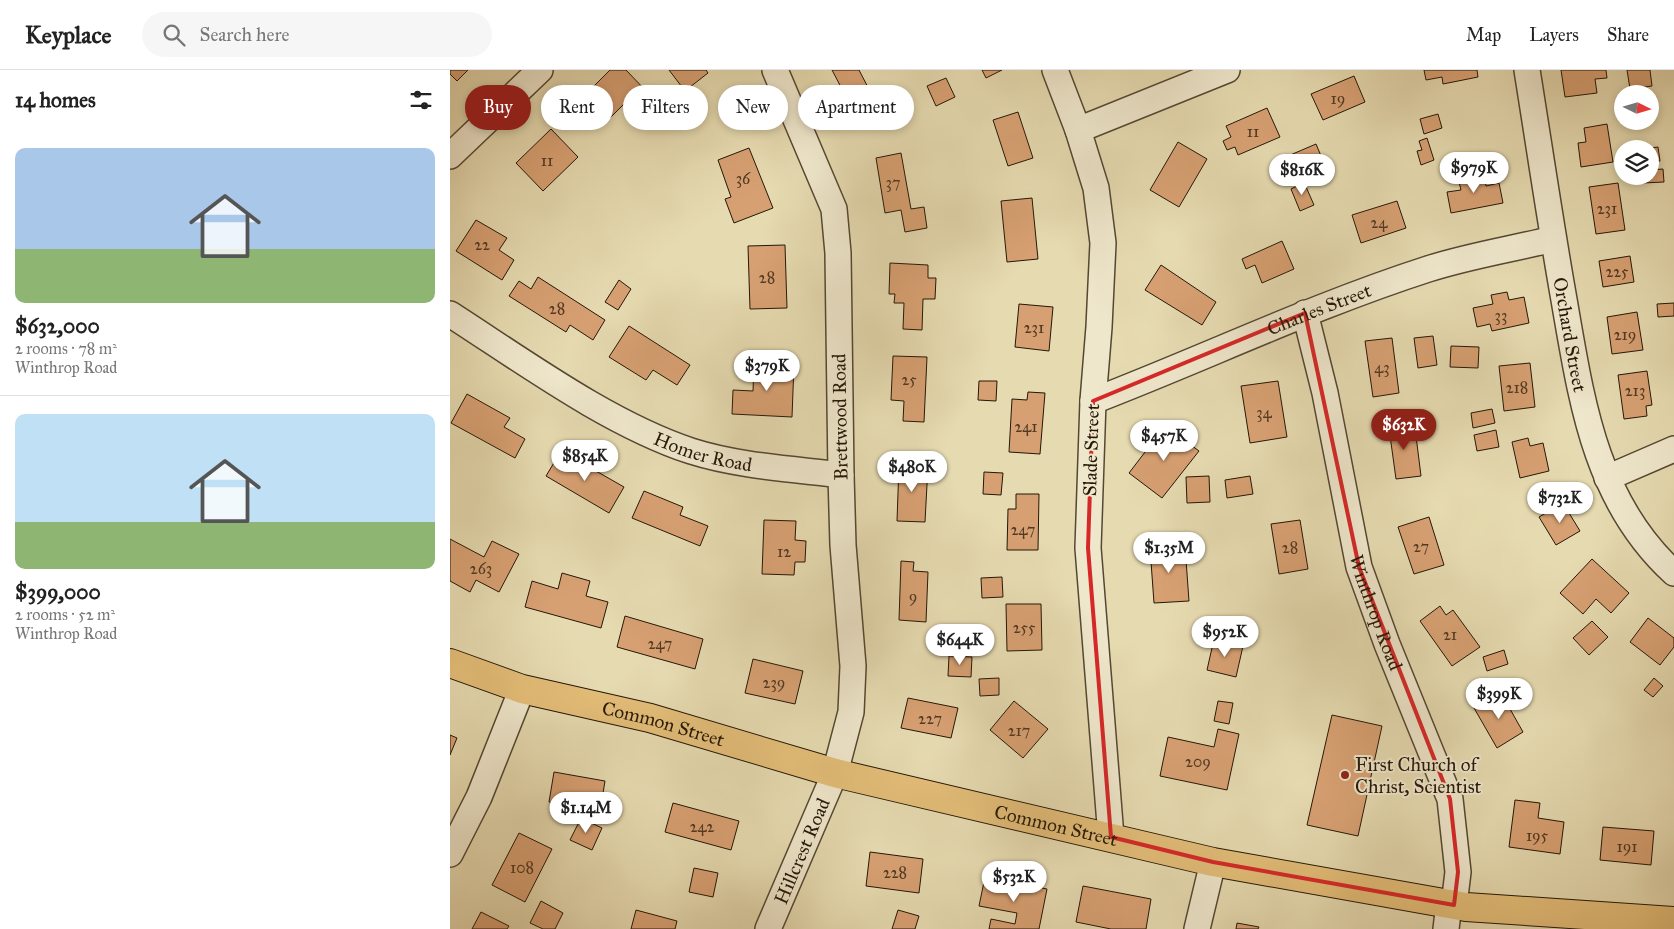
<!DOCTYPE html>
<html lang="en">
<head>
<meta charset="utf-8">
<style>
  :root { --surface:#fff; --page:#f6f6f6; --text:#222; --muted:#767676; --line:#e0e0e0; --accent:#8f2418 }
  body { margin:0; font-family:"IM FELL Great Primer",serif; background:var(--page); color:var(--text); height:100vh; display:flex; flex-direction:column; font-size:19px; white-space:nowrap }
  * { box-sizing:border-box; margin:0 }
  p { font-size:16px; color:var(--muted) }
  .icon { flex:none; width:28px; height:28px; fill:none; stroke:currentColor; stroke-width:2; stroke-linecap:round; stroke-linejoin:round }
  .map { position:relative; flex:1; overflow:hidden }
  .drawer { display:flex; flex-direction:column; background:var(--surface); width:450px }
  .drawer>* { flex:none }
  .guide { position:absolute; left:15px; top:15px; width:475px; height:45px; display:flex; gap:10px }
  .needle { width:32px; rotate:95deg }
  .buttons { position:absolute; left:1164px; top:15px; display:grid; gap:10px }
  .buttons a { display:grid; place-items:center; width:45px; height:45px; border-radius:50%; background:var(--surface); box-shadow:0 2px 8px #0003; font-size:25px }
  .price { position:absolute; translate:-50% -42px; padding:0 11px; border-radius:18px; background:#fff; color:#222; font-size:16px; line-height:32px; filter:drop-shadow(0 1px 2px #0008) }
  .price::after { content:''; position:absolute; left:50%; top:30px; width:15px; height:11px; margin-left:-8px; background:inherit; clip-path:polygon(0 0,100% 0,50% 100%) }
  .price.active { background:var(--accent); color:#fff }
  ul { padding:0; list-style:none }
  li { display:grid; align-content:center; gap:10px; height:265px; padding:0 15px }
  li+li { border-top:1px solid var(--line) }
  li span { display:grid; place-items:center; height:155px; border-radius:10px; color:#555 }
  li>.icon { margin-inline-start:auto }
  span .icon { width:90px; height:90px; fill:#fffc; stroke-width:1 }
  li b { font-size:21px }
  h2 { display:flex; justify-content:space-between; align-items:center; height:60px; padding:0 15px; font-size:21px }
  .pill { padding:0 18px; border-radius:22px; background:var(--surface); box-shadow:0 2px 8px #0003; font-size:18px; line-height:45px }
  .pill.active { background:var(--accent); color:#fff }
  header { display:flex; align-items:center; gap:30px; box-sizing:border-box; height:70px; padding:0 25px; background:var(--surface); border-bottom:1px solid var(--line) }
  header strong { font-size:24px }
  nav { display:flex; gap:28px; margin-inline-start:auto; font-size:18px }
  .search { width:350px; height:45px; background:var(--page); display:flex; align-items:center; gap:12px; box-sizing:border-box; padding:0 18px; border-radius:28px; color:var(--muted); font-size:19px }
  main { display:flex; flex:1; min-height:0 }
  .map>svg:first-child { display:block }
  .building { fill:#d7a072; stroke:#241708 }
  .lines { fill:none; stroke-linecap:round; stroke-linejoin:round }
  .minor-casing { stroke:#544832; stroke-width:28 }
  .major-casing { stroke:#241708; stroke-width:30 }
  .minor { stroke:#efe7cc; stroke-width:25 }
  .major { stroke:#e3bd78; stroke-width:28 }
  .marked { fill:none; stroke:#d62828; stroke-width:4; stroke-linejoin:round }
  .poi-dot { fill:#8f2418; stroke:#efe7cc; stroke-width:2 }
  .labels { text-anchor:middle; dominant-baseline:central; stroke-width:4; stroke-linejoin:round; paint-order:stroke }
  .number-label { font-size:16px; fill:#513922 }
  .street-label { font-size:19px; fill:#241708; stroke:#efe7cc }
  .poi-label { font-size:19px; fill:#241708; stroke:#efe7cc; text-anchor:start }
</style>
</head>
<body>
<header>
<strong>Keyplace</strong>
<div class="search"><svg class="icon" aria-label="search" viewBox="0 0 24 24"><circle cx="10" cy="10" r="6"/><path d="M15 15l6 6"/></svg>Search here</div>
<nav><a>Map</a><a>Layers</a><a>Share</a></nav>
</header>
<main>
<section class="drawer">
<h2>14 homes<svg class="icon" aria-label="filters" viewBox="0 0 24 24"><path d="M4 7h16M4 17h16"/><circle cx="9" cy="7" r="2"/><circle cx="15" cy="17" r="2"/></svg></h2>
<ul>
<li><span style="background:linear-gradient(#a9c7e8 65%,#8fb573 0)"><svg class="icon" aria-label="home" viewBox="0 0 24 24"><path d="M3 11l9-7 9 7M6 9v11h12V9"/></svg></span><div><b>$632,000</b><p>2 rooms · 78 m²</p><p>Winthrop Road</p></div></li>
<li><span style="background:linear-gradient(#bfe0f5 70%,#8fb573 0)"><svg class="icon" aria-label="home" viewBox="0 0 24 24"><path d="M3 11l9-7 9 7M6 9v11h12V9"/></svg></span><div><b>$399,000</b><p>2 rooms · 52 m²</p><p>Winthrop Road</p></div></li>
</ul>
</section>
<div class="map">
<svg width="1224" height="859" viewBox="0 0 1224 859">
  <rect width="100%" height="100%" fill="#e6dab0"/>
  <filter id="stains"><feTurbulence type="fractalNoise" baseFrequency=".004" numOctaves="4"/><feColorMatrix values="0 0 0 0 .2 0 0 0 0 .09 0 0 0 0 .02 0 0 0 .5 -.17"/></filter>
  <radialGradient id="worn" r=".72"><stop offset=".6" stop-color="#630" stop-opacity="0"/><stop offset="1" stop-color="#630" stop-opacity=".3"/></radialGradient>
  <path class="building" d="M0,0H18L7,11L0,4Z
    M160,0H176L197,22L181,37L176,32L154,54L130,30Z
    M219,0H256L258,3L235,21Z
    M382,0H409L424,29L403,40Z
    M532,0H552L536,8Z
    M974,0H1027L1028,7L993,14L992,7L976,10Z
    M1111,0H1156L1157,8L1145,9L1147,23L1115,27Z
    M1177,0H1200L1202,16L1180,19Z
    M904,6L915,32L873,50L861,24Z
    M496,8L505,27L486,36L477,16Z
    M817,38L830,67L788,85L785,77L777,80L773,71L781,67L776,56Z
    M568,42L583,88L558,96L543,50Z
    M988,44L992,58L974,64L970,49Z
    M1157,54L1163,92L1131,97L1128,73L1136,72L1134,58Z
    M101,59L128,87L93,121L66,93Z
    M977,68L984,90L971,95L967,81L972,80L969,71Z
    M728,72L757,89L729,137L700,120Z
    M866,74L874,93L846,105L838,86Z
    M1208,77L1210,91L1200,93V79H1192Z
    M299,78L323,138L284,153L275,129L281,127L268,90Z
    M451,83L461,139L474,137L477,158L455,162L451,140L435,143L426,88Z
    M1213,99L1214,112L1193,113V106H1200V100Z
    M1034,103L1036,116L1049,113L1053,133L1001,143L997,122L1011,120L1008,108Z
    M853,110L864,135L850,141L841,119L847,116L846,113Z
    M1168,113L1175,160L1146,164L1139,117Z
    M582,128L588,189L557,192L551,131Z
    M947,131L956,158L911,173L902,145Z
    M26,150L57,168L49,180L64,190L52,210L6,181Z
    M832,171L844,199L812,213L805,195L796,199L792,189Z
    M335,175L337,238L300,239L298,176Z
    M1180,186L1184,212L1153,217L1149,191Z
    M440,193L478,195V208H486L485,229H473L472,260L453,259L454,233H444L445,224H439Z
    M711,195L766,232L752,255L695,220Z
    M88,207L155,250L143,270L120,255L116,262L59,226L69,211L81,219Z
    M169,210L181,219L168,240L155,232Z
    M1057,222L1059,230L1074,227L1079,253L1042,261L1040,254L1027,257L1023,238L1043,234L1041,225Z
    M1224,233V246L1208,247L1207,234Z
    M569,234L603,237L599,281L565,277Z
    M1187,242L1193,280L1162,284L1157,247Z
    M179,256L240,295L227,315L203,300L196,310L159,287Z
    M983,266L987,295L968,298L964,268Z
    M942,268L949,323L923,327L915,271Z
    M1001,276L1029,277L1028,298L1000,297Z
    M443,286L477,287L474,352L453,351L454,331L441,330Z
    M304,292L344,294L342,347L282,344L283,320L303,321Z
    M1080,293L1085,337L1054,341L1049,296Z
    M1197,301L1202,335L1196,336L1197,346L1174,349L1168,305Z
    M529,311H547L546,331L528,330Z
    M828,311L837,367L800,373L791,316Z
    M578,322L595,323L590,384L559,382L562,329L577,330Z
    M17,324L60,348L54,357L75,369L65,388L1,353Z
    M1042,339L1045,353L1023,358L1021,343Z
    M951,350L953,359L965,358L971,406L946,409L938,351Z
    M715,356L749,381L712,428L679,403Z
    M1046,360L1049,377L1027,381L1024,365Z
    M1078,368L1080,376L1093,373L1099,401L1070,408L1062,372Z
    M111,381L174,417L159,443L96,406Z
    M449,395L478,396L475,452L447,451Z
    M534,402L553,403L551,425L533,424Z
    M759,406L760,432L737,433L736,407Z
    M800,406L803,424L777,428L775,410Z
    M194,421L233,437L230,445L258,456L250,476L182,448Z
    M566,424H589L588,480H557L558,439H566Z
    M1113,433L1130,461L1106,475L1089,447Z
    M979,447L994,495L964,504L948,457Z
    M314,450L346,451L345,470L356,471L355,492H345L344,505L312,504Z
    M850,450L858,499L829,504L821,454Z
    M0,469L34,487L42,471L69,484L49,522L26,510L20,522L0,511Z
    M735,476L739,531L704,533L700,478Z
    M1142,489L1179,523L1161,543L1146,529L1133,544L1110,523Z
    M451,491L464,492L463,501L478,502L476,552L449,550Z
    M112,503L140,511L136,526L158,532L151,558L75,537L82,511L108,519Z
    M552,507L553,527L532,528L531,508Z
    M556,534H591L592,580L557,581Z
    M990,536L996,545L1003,540L1030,577L1002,596L970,551Z
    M175,546L253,569L245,599L167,577Z
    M1198,548L1224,568V577L1210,595L1180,572Z
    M1142,551L1158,567L1139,585L1123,568Z
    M764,569L793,576L786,607L757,600Z
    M1054,580L1058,594L1037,601L1033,587Z
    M499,586L522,587L521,607L498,606Z
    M303,589L353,601L345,634L295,623Z
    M549,608V625L530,626L529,609Z
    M1204,608L1213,616L1203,627L1194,620Z
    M1051,623L1073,662L1047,678L1024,638Z
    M458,628L508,638L501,668L451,658Z
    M564,631L598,659L573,688L540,660Z
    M768,631L783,633L779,654L764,651Z
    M882,645L932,656L908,766L857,755Z
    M768,659L789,664L777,720L710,706L718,667L764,677Z
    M0,665L7,668L0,685Z
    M104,702L155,711L150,741L99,732Z
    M1065,730L1090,733L1088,748L1114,752L1110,784L1059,777Z
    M223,733L289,751L281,780L215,762Z
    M131,748L152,758L142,780L120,770Z
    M1153,757L1204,761L1201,795L1150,790Z
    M69,763L102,779L75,832L42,815Z
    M420,782L473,789L469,823L416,816Z
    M244,798L268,803L263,827L239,822Z
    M535,807L597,819L589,859H539L541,849L565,854L567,843L529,836Z
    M633,816L701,829L696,859H661L626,852Z
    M91,831L113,843L105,859H93L80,853Z
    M186,840L227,851L225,859H181Z
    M448,840L469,846L465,859H442Z
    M31,842L59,856L57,859H22Z
    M787,853L809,857L808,859H786Z"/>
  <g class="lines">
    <defs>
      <g id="minor">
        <path d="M605,0L628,60L646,118L653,173L649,257L643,331L638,478L661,767"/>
        <path id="s1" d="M1077,0C1089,75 1100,150 1113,224C1131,326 1143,429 1224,503"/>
        <path d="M628,60L777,0"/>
        <path d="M0,86L90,0"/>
        <path id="s2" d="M855,243L875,323L909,497L937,574L1000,729L1008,802L1004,835"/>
        <path id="s3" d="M0,244C73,291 159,354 241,381C288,396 342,399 391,405"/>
        <path id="s4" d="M643,331C755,288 863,236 978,199C1018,186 1062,179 1103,169"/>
        <path d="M1157,408L1224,379"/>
        <path d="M0,784L29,727L72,619"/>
        <path id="s5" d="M318,859L385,703L401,642L403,596L393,475L391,405L388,183L384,139L325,0"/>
        <path d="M747,859L763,792"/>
        <path d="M996,859L999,834"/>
      </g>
      <g id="major">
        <path id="s6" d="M0,593L72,619L200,648L385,703L763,792L1016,837L1224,851"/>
      </g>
    </defs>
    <use href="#minor" class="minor-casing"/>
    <use href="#major" class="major-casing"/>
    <use href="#minor" class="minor"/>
    <use href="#major" class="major"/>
  </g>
  <path class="marked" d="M855,243L909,497L1000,729L1008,802L1004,835L763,792L661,767L638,478L643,331Z"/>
  <circle class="poi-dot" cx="895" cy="705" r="5"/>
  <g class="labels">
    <g class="number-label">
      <text x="888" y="28">19</text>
      <text x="803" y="61">11</text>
      <text x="97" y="90">11</text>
      <text x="293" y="108">36</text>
      <text x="443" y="112">37</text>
      <text x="1157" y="138">231</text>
      <text x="929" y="152">24</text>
      <text x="32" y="174">22</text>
      <text x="1167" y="201">225</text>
      <text x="317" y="207">28</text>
      <text x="107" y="238">28</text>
      <text x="1051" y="245">33</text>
      <text x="584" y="257">231</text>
      <text x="1175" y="264">219</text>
      <text x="932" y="297">43</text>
      <text x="459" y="309">25</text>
      <text x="1067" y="317">218</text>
      <text x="1185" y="320">213</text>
      <text x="814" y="342">34</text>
      <text x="576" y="356">241</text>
      <text x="573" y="459">247</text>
      <text x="971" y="476">27</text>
      <text x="840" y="477">28</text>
      <text x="334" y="481">12</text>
      <text x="31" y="498">263</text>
      <text x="463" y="526">9</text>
      <text x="574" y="557">255</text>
      <text x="1000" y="564">21</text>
      <text x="210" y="573">247</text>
      <text x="324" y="612">239</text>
      <text x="480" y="648">227</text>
      <text x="569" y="660">217</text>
      <text x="748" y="691">209</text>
      <text x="252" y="756">242</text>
      <text x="1087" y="765">195</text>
      <text x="1177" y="776">191</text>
      <text x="72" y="797">108</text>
      <text x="445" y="802">228</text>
    </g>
    <g class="street-label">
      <text stroke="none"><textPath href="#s4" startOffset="244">Charles Street</textPath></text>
      <text stroke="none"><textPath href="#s1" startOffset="268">Orchard Street</textPath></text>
      <text transform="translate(390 347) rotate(-91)">Brettwood Road</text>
      <text stroke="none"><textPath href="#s3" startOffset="290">Homer Road</textPath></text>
      <text transform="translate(641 380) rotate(-88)">Slade Street</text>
      <text stroke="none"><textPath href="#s2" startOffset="308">Winthrop Road</textPath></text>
      <text stroke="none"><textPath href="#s6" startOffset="222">Common Street</textPath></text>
      <text stroke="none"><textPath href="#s6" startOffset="628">Common Street</textPath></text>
      <text stroke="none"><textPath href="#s5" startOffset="85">Hillcrest Road</textPath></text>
    </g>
    <g class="poi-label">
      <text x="905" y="694">First Church of<tspan x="905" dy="22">Christ, Scientist</tspan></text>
    </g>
  </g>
  <rect width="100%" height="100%" filter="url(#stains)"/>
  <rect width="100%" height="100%" fill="url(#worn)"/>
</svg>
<div class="buttons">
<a><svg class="needle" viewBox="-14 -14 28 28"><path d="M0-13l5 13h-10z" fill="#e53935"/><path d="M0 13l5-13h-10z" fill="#767676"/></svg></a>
<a><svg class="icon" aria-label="layers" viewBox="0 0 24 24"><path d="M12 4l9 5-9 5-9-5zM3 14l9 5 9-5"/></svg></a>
</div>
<b class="price" style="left:1024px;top:124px">$979K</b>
<b class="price" style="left:852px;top:126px">$816K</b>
<b class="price" style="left:317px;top:322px">$379K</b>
<b class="price active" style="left:954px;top:381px">$632K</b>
<b class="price" style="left:714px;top:392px">$457K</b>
<b class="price" style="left:135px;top:412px">$854K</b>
<b class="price" style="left:462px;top:423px">$480K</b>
<b class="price" style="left:1110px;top:454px">$732K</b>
<b class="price" style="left:719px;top:504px">$1.35M</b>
<b class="price" style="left:775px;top:588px">$952K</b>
<b class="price" style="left:510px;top:596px">$644K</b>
<b class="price" style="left:1049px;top:650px">$399K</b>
<b class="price" style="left:136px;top:764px">$1.14M</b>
<b class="price" style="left:564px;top:833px">$532K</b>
<div class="guide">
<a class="pill active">Buy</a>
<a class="pill">Rent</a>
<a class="pill">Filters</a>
<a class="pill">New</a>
<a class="pill">Apartment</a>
</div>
</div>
</main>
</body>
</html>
